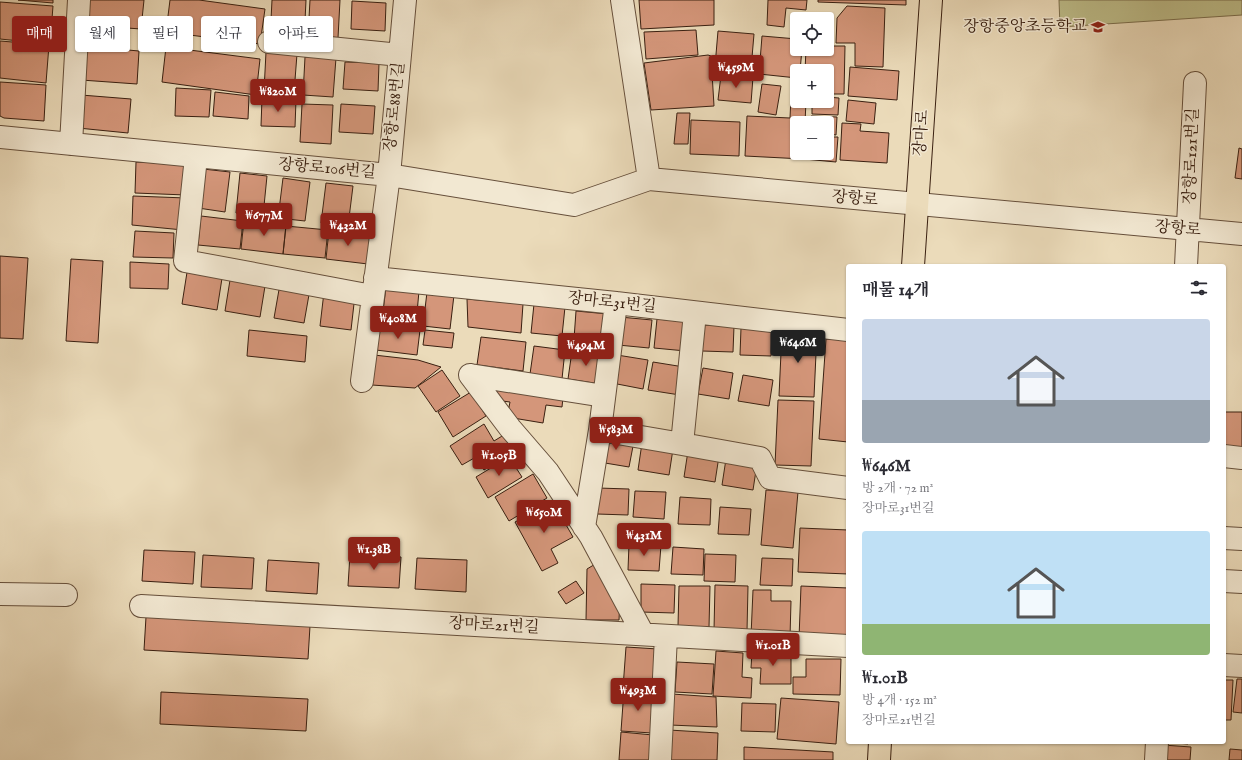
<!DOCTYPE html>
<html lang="ko">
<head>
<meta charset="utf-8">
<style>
  :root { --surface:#fff; --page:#f2f2f3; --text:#2b2b33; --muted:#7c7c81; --accent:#8f2418 }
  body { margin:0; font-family:"IM FELL English","Noto Serif KR",serif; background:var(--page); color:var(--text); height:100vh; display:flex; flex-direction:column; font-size:15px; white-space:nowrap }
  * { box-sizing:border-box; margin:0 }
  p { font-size:13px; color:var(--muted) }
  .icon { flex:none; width:22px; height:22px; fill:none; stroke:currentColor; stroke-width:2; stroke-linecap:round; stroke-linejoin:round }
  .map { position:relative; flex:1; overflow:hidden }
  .drawer { position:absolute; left:846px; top:264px; width:380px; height:480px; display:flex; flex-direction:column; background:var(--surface); border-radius:4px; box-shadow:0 1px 3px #0004 }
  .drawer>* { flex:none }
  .guide { position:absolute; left:12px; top:16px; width:380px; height:36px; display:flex; gap:8px }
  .tools { position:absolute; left:790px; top:12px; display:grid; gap:8px }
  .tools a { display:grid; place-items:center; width:44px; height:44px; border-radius:4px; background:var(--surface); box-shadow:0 1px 3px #0004; font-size:20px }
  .price { position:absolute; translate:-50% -34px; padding:0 9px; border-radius:4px; background:var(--accent); color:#fff; font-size:13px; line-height:26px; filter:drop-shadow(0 1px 2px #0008) }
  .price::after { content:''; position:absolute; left:50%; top:24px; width:12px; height:9px; margin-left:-6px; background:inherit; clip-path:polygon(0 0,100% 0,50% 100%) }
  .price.selected { background:#222; color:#fff }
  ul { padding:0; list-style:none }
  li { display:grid; align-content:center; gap:8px; height:212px; padding:0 16px }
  li span { display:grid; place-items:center; height:124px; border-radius:4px; color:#555 }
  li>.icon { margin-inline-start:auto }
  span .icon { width:72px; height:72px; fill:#fffc; stroke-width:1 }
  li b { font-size:17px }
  h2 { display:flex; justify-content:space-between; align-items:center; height:48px; padding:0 16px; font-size:17px }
  .tag { padding:0 14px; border-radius:4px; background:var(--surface); box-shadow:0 1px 3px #0004; font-size:14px; line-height:36px }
  .tag.selected { background:var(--accent); color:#fff }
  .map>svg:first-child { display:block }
  .green { fill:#bebe8b; stroke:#7c6f4e }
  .building { fill:#d4967a; stroke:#3a2011 }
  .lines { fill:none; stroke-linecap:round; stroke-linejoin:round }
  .minor-casing { stroke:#664f3b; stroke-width:24 }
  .major-casing { stroke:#3a2011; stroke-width:24 }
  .minor { stroke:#f2e8d2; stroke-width:22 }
  .major { stroke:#ebdbba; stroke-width:22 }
  .labels { text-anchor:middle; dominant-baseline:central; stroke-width:3; stroke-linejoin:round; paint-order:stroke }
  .poi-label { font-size:16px; fill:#3a2011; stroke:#f2e8d2; text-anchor:end }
  .street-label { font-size:16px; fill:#3a2011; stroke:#f2e8d2 }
</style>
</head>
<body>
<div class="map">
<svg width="1242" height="760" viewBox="0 0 1242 760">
  <rect width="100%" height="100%" fill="#ebdbba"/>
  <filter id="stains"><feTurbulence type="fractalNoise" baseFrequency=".005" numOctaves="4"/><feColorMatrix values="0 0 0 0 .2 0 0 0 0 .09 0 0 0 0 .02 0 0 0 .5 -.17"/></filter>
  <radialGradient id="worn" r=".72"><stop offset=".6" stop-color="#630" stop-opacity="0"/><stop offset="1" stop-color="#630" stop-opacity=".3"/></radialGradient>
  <path class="green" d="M1059,0H1242V15L1060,27Z"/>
  <path class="building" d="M18,0H53V3Z
    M88,0H144L141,29L86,25Z
    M170,0H199L265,9L260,44L166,32Z
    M272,0H306L305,21L271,20Z
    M310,0H340L338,38L308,36Z
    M639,0H714V25L641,29Z
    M768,0H807L806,10L786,8L784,27L767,25Z
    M818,0H906V5L818,2Z
    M352,1L386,3L385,31L351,29Z
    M0,2L53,6L50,44L0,39Z
    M847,6L885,8L883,67L855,66V43H836L837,18Z
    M696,30L698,55L646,59L644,32Z
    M718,31L754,34L751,69L715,66Z
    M762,36L797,39V49H802L800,71H797V78L759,74Z
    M0,41L49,45L46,83L0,78Z
    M84,46L139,51L137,84L81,80Z
    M827,46H845L844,94H827V71H805L806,49H827Z
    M166,47L260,59L256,95L162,82Z
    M266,52L297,54L294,93L264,91Z
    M708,55L711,56L714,106L651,110L644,63Z
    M305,57L336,58L333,97L303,95Z
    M345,62L379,63L378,91L343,89Z
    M850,67L899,71L897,100L848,96Z
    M721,75L753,77L751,103L718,100Z
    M0,82L46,85L44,121L4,118L0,116Z
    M762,84L781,86L776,115L758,112Z
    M176,88L211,90L209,117L175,116Z
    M215,92L249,96L248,119L213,116Z
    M81,95L131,99L128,133L78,128Z
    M791,96H797V101H806L805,123H797V153H803V159L745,156L747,116L790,118Z
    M827,97L839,98L838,115L812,114V101H827Z
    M262,98L296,100L295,127L261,126Z
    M848,100L876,103L874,124L846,121Z
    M302,104L333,105L331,144L300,142Z
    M341,104L375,106L373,134L339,132Z
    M677,113H690L688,144H674Z
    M811,116L837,117L836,135L827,134V123H810Z
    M691,120L740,122L739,156L690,154Z
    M842,123L861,124L860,131L889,133L887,163L840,160Z
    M827,137H838L836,162L804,159V153H827Z
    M1239,148L1242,149V179L1235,178Z
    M136,162L188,164L186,195L135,193Z
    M203,169L230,172L225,212L198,208Z
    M240,173L267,176L263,216L236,213Z
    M283,178L310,182L305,221L278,218Z
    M326,183L353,186L348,226L321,223Z
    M133,196L186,198L183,230L132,225Z
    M201,216L243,221L240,249L198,245Z
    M244,220L286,225L283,254L241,249Z
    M286,226L328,230L325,258L283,254Z
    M329,230L371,235L368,264L326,259Z
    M135,231L174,233L173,258L133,257Z
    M0,256L28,258L23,339L0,338Z
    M71,259L103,261L98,343L66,341Z
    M130,262L169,264L168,289L130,288Z
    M188,266L223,272L217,310L182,304Z
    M231,274L266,280L260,317L225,311Z
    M280,284L310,289L304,323L274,318Z
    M386,287L419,291L416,324L382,320Z
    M324,292L355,295L351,330L320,326Z
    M427,292L454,295L450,329L423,326Z
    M467,299L523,304L521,333L468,327Z
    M534,304L565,307L562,336L531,333Z
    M576,311L608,314L605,342L574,339Z
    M620,317L652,320L649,348L618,345Z
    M657,319L688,322L686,351L654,348Z
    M379,325L420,330L417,355L376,350Z
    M703,325L734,326L733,352L702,351Z
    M741,328L772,330L771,356L740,355Z
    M249,330L307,336L305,362L247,356Z
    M425,330L454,333L452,348L423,345Z
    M782,331L817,332L814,397L779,396Z
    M481,337L526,342L523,371L477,365Z
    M826,339L848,340V442L819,439Z
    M534,346L565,350L562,379L530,374Z
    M572,351L604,355L600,384L568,379Z
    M374,355L418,360L441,367L415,388L372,385Z
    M617,355L648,360L643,389L612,383Z
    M653,362L684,367L680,395L648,390Z
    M703,368L733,373L729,399L698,394Z
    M442,370L460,396L436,412L418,386Z
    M743,375L773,380L769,406L738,401Z
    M497,385L563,397L562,407L546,405L543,423L507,417L510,402L494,400Z
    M471,392L486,416L453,437L438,412Z
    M778,400L814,401L811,466L775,465Z
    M1224,412H1242V453H1224Z
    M484,424L494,441L507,433L517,449L484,470L476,457L462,465L450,446Z
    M603,435L634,441L629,467L599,462Z
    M642,443L673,449L669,475L638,470Z
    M688,451L719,456L715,482L684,477Z
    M509,457L522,477L488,498L476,477Z
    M726,459L757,464L753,490L722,485Z
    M533,474L547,498L509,521L495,497Z
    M598,488L629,489L628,515L597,514Z
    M766,490L798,492L793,548L761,545Z
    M635,491L666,492L664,519L633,517Z
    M680,497L711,499L710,525L678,524Z
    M553,502L573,537L551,549L558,563L542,571L515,522Z
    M720,507L751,509L749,535L718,534Z
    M800,528L848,530V574L798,572Z
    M629,544L661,545L659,571L628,570Z
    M673,547L704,549L703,575L671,574Z
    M144,550L195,552L193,584L142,581Z
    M350,554L401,557L399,588L348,586Z
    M705,554L736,555L735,582L704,581Z
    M203,555L254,558L252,589L201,587Z
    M417,558L467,560L466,592L415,589Z
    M762,558L793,559L792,586L760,585Z
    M268,560L319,563L317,594L266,591Z
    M597,563L620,599L619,620H586L587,569Z
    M576,581L584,593L566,604L558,592Z
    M641,584L675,585L674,613L641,612Z
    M715,585L748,586L747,631L714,630Z
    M679,586H710L709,627L678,626Z
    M801,586L848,588V641L799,638Z
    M753,590H771V601H791L790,637L751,636Z
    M146,617L310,626L308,659L144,650Z
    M626,647L658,649L655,690L623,688Z
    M716,651L743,653L742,677L752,678L751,698L713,696Z
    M752,652H791V684H760L761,668H751Z
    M806,659H841L840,695L793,694V677H806Z
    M677,662L714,664L712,694L675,692Z
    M1237,679H1242V713L1233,712Z
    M1224,680H1233L1231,720H1224Z
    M624,690L655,692L652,733L621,731Z
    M161,692L308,699L306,731L160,724Z
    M672,694L716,697L717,727L670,725Z
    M781,698L839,702L836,744L777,739Z
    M742,703L776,704L775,732L741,731Z
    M669,730L718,733L717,760H668Z
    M621,732L653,735L651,760H619Z
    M1164,742H1189L1188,744Z
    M1163,745L1191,747L1190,760H1162Z
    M744,747L833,752V760H744Z
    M1230,749L1242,750V760H1229Z"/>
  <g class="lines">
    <defs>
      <path id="minor" d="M622,0L649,179L1242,234
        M269,42L400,55
        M0,137L389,175L574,205L649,179
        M71,144L79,0
        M196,157L185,261L372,296
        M1186,266L1195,83
        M375,278L616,303L848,330
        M695,313L682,444L760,458L770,478L848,488
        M470,375L510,428L548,472L591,537L643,634
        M470,375L604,396
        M362,381L389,175L405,0
        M600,430L616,303
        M1224,456L1242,458
        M584,527L600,430L682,444
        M1224,538L1242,539
        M1224,581L1242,582
        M0,594L66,595
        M141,606L848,646
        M1224,665L1242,666
        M660,760L666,636
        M1156,760L1157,742"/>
      <path id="major" d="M913,266L931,0
        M879,760L880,742"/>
    </defs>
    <use href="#minor" class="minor-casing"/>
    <use href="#major" class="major-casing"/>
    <use href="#minor" class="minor"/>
    <use href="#major" class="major"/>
  </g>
  <defs>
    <symbol id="school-bare" viewBox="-9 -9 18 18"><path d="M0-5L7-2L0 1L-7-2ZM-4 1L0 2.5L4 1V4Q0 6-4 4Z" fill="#8f2418" stroke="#f2e8d2" stroke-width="2.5" paint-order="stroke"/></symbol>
  </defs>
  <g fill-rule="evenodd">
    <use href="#school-bare" x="1088" y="17" width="20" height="20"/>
  </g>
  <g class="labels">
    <g class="poi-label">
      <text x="1087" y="27">장항중앙초등학교</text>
    </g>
    <g class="street-label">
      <text transform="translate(395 107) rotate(-84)">장항로88번길</text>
      <text transform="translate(922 133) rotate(-86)">장마로</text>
      <text transform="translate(1192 156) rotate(-88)">장항로121번길</text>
      <text transform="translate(327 169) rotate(5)">장항로106번길</text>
      <text transform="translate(855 199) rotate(5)">장항로</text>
      <text transform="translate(1178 229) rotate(5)">장항로</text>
      <text transform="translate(612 303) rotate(6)">장마로31번길</text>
      <text transform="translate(494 626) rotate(3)">장마로21번길</text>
    </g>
  </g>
  <rect width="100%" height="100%" filter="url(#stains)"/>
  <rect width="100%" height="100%" fill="url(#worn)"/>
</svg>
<div class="tools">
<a><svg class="icon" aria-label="locate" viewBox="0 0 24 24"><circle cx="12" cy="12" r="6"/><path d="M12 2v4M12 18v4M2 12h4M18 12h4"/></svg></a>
<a>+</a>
<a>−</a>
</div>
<b class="price" style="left:736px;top:89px">₩459M</b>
<b class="price" style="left:278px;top:113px">₩820M</b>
<b class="price" style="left:264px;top:237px">₩677M</b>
<b class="price" style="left:348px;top:247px">₩432M</b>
<b class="price" style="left:398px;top:340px">₩408M</b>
<b class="price selected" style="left:798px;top:364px">₩646M</b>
<b class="price" style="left:586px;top:367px">₩494M</b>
<b class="price" style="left:616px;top:451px">₩583M</b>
<b class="price" style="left:499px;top:477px">₩1.05B</b>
<b class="price" style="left:544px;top:534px">₩650M</b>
<b class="price" style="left:644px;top:557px">₩431M</b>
<b class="price" style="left:374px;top:571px">₩1.38B</b>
<b class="price" style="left:773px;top:667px">₩1.01B</b>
<b class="price" style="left:638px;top:712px">₩493M</b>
<div class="guide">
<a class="tag selected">매매</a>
<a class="tag">월세</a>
<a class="tag">필터</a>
<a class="tag">신규</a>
<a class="tag">아파트</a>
</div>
<section class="drawer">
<h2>매물 14개<svg class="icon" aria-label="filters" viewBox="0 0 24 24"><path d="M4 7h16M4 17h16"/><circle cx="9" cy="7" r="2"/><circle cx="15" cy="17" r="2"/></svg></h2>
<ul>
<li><span style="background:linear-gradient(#c9d6e8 65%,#9aa5b1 0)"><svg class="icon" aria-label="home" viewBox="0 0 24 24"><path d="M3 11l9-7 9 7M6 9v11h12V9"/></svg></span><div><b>₩646M</b><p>방 2개 · 72 m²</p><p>장마로31번길</p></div></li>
<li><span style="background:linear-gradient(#bfe0f5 75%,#8fb573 0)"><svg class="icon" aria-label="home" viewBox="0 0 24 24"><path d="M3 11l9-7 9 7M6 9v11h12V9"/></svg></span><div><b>₩1.01B</b><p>방 4개 · 152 m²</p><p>장마로21번길</p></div></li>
</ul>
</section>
</div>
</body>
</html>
